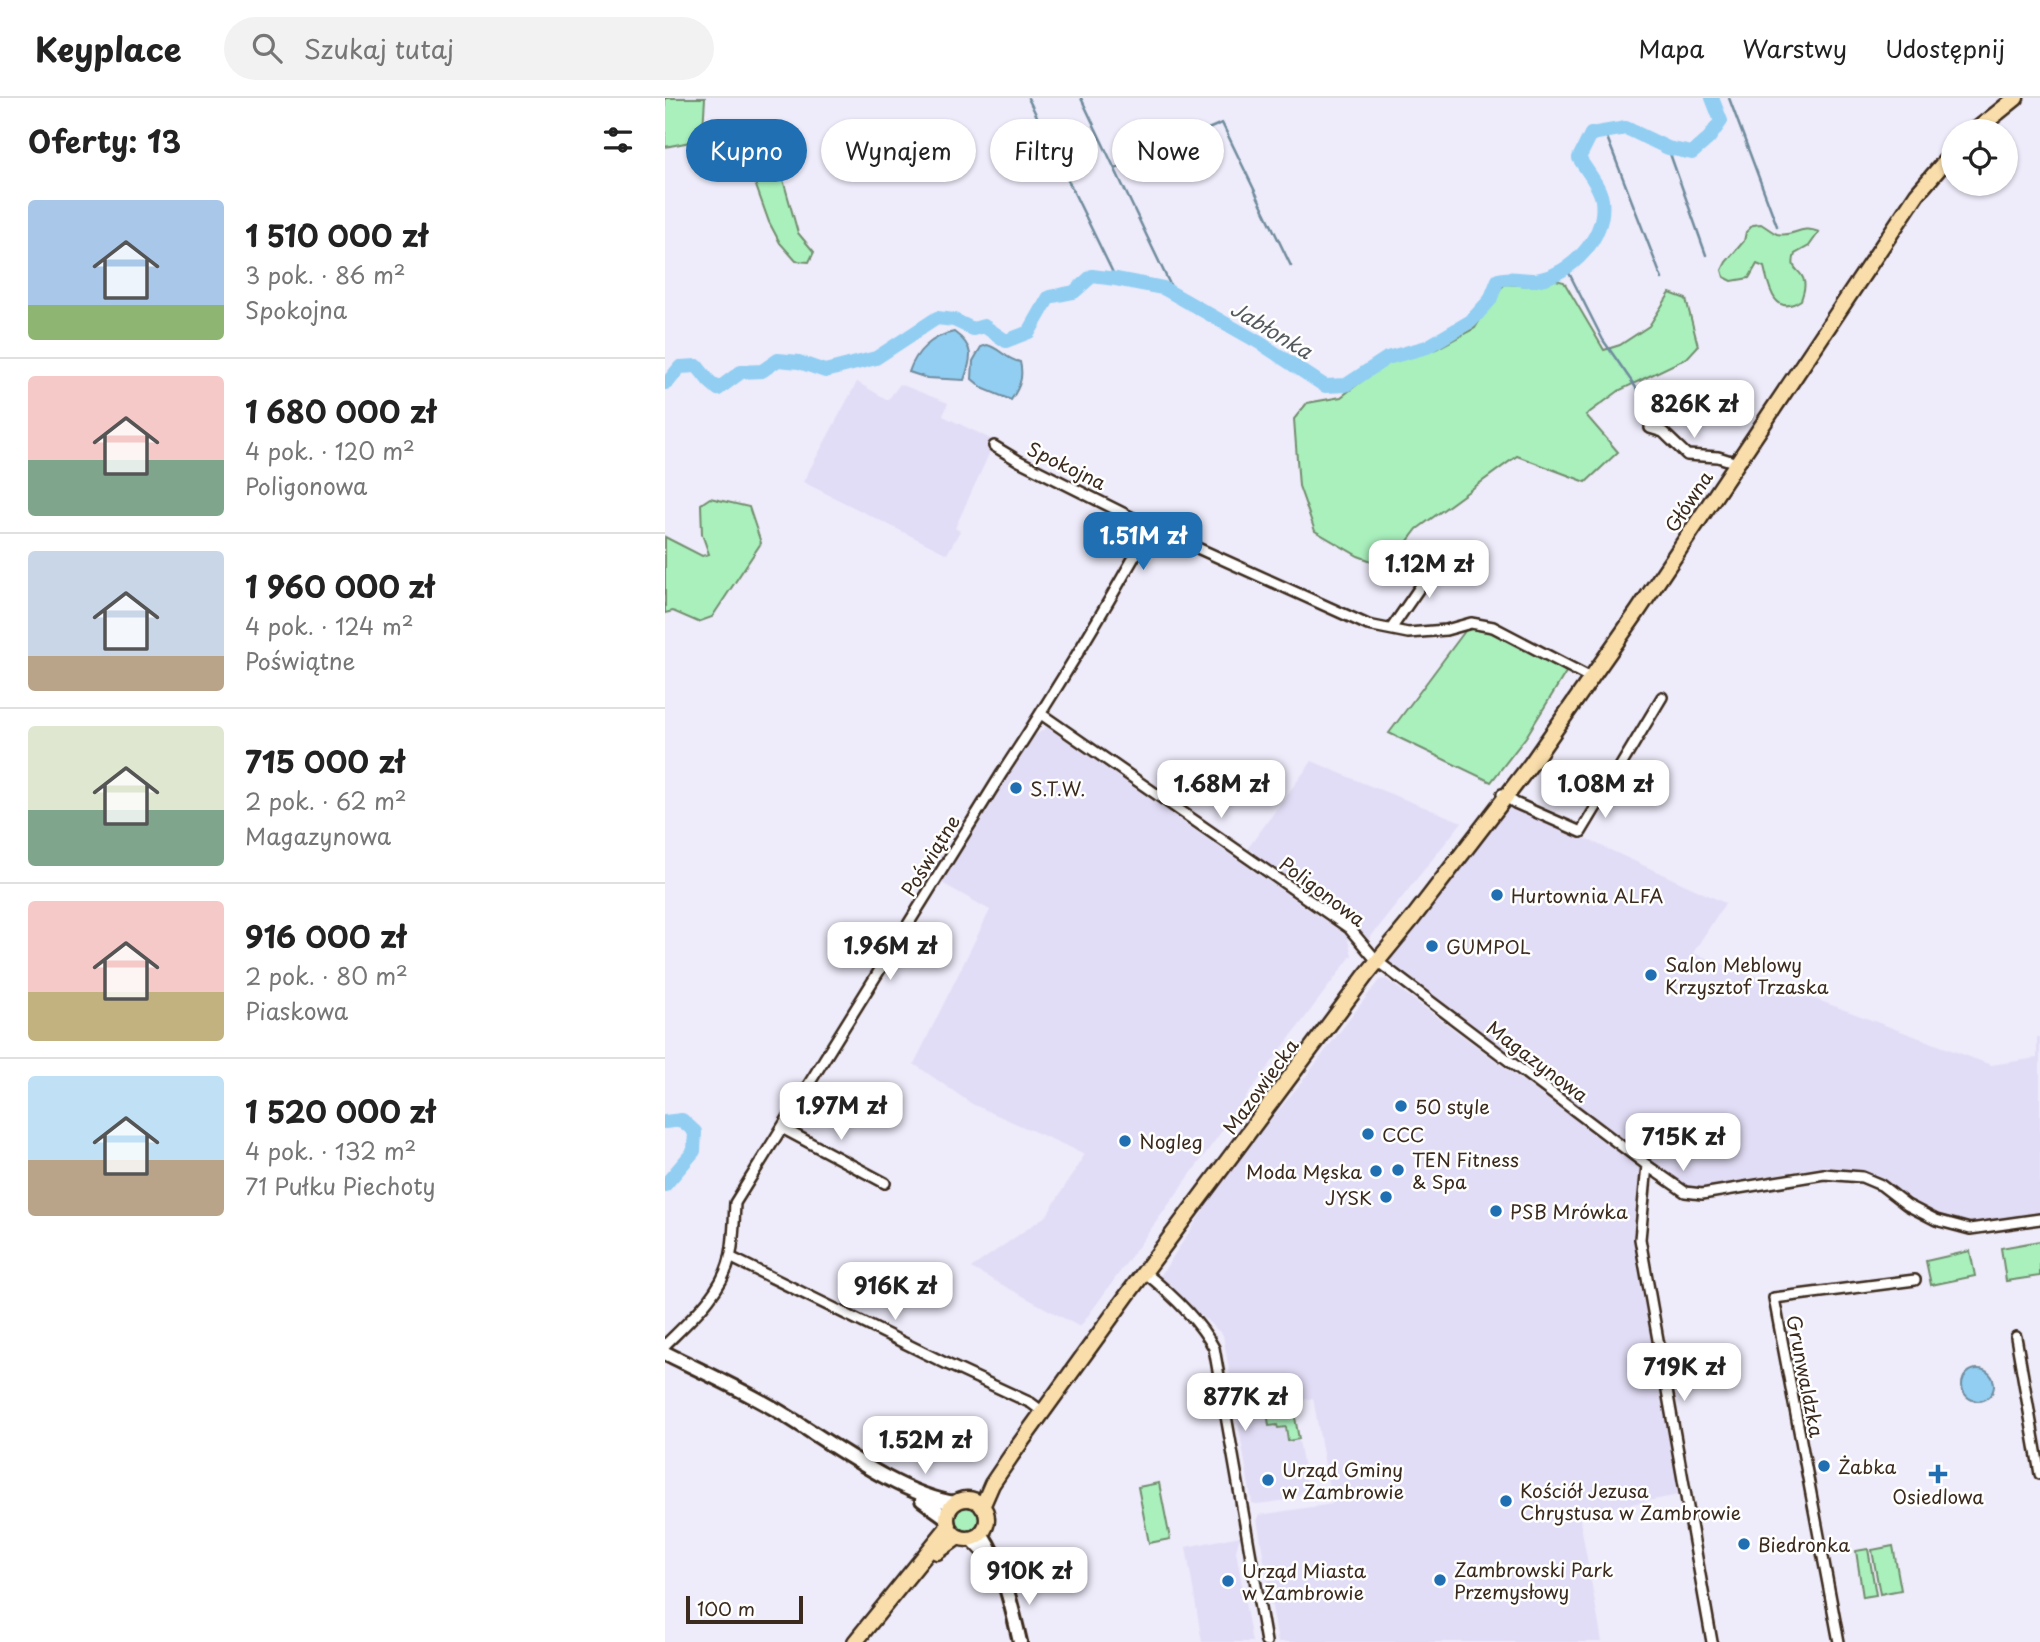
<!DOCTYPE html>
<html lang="pl">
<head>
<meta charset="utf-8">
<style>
  :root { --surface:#fff; --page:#f2f2f2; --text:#222; --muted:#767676; --line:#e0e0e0; --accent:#1f6fb2 }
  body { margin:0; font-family:"Playpen Sans",sans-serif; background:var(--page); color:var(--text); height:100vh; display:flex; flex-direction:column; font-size:26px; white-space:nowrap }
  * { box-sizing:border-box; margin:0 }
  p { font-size:23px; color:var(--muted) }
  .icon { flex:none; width:38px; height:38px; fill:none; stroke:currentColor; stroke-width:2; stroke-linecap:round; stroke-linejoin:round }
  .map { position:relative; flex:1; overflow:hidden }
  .panel { display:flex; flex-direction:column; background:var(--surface); width:665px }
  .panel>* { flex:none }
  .banner { position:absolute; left:21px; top:21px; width:665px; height:63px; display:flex; gap:14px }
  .buttons { position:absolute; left:1276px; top:21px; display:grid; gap:14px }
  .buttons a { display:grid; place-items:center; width:77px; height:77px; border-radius:50%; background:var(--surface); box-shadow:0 2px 5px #0004; font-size:35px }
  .scale { position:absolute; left:21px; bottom:18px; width:117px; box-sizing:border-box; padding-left:7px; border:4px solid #3b2a1e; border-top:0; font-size:19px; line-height:24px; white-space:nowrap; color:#3b2a1e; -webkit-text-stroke:5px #fff; paint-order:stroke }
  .price { position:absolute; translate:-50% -60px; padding:0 16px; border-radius:14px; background:#fff; color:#222; font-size:23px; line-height:46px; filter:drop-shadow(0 2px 4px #0008) }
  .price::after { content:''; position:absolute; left:50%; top:42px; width:21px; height:16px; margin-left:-10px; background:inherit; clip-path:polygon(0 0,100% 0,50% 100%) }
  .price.selected { background:var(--accent); color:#fff }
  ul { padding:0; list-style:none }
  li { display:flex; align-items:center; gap:21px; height:175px; padding:0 28px }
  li+li { border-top:2px solid var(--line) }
  li span { display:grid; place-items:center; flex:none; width:196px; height:140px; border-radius:7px; color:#555 }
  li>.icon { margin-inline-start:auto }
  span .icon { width:84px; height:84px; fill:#fffc; stroke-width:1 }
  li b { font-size:30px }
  h2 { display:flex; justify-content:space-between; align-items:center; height:84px; padding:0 28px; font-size:30px }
  .chip { padding:0 24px; border-radius:32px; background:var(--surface); box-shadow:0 2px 5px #0004; font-size:24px; line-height:63px }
  .chip.selected { background:var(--accent); color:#fff }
  header { display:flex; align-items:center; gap:42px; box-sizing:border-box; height:98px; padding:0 35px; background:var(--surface); border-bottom:2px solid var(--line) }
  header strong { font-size:33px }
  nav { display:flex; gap:38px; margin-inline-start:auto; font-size:24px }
  .search { width:490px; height:63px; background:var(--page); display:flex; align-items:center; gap:18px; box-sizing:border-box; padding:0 24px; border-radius:38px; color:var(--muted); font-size:26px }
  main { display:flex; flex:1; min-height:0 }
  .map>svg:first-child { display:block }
  .built { fill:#e2ddf6 }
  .green { fill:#a9f0bd; stroke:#728d6e; stroke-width:2 }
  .water { fill:#91cef2; stroke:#6f8c9d; stroke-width:2 }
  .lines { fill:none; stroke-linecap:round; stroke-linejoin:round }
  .stream { stroke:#6f8c9d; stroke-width:2.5 }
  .river { stroke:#91cef2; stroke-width:14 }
  .street-casing { stroke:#3b2a1e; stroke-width:14 }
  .secondary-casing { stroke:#3b2a1e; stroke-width:18 }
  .primary-casing { stroke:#3b2a1e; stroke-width:19 }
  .street { stroke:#fff; stroke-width:9 }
  .secondary { stroke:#fff; stroke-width:12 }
  .primary { stroke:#f9deab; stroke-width:14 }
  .poi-dot { fill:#1f6fb2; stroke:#fff; stroke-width:2.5 }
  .labels { text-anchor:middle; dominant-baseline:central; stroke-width:5; stroke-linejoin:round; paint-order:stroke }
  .street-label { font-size:19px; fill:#3b2a1e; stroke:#fff }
  .poi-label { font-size:19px; fill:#3b2a1e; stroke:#fff; text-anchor:start }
  .water-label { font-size:21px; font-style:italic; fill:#555b5e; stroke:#fff }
</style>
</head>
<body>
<header>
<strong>Keyplace</strong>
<div class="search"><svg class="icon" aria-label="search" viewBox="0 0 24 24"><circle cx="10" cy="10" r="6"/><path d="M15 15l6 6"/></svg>Szukaj tutaj</div>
<nav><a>Mapa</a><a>Warstwy</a><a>Udostępnij</a></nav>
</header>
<main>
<section class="panel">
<h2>Oferty: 13<svg class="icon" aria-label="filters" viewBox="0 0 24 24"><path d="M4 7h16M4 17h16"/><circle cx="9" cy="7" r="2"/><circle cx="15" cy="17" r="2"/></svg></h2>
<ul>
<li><span style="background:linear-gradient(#a9c7e8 75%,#8fb573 0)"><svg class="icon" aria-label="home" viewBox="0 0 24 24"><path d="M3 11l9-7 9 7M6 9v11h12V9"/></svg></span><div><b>1 510 000 zł</b><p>3 pok. · 86 m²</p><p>Spokojna</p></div></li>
<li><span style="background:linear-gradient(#f6c9c9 60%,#7fa58c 0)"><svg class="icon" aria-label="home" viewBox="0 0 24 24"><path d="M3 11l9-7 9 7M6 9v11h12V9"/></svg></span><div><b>1 680 000 zł</b><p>4 pok. · 120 m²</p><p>Poligonowa</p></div></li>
<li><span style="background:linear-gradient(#c9d6e8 75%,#b9a48a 0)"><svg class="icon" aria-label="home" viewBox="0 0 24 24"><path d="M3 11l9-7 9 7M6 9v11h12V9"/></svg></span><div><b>1 960 000 zł</b><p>4 pok. · 124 m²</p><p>Poświątne</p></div></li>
<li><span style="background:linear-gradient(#dfe7d0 60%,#7fa58c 0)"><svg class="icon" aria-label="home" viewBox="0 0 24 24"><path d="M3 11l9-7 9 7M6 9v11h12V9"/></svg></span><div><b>715 000 zł</b><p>2 pok. · 62 m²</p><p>Magazynowa</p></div></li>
<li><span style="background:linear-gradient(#f6c9c9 65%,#c2b280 0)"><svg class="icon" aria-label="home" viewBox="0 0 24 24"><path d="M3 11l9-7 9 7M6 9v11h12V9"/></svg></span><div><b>916 000 zł</b><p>2 pok. · 80 m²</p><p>Piaskowa</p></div></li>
<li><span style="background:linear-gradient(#bfe0f5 60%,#b9a48a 0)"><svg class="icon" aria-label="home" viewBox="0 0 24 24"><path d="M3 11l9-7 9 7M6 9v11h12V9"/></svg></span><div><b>1 520 000 zł</b><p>4 pok. · 132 m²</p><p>71 Pułku Piechoty</p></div></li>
</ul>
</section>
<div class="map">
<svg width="1375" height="1544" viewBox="0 0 1375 1544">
  <rect width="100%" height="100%" fill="#eeebfa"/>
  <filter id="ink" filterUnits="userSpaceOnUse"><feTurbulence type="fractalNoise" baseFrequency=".0143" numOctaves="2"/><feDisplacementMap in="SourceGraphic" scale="14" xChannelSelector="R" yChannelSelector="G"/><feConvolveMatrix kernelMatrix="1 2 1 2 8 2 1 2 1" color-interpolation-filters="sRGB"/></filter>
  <g filter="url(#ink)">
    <path class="built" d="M192,284L223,302L235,286L283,305L278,318L330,343L290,430L295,433L282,456L138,384Z
      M382,629L682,838L687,857L609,961L415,1229L306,1170L382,1117L420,1056L307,1006L249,966L325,812L277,785L320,709L365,641Z
      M647,663L693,683L797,724L704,841L583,750Z
      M844,700L916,734L917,739L1060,805L1028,855L1326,967L1372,960V939H1375V1116L1313,1127L1290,1124L1273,1117L1220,1084L1197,1073L1159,1068L1037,1089H1022L720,860Z
      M721,881L975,1070L968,1141L1014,1397L914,1416L937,1544H613L592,1421L594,1417L667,1406L648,1300L627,1304L643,1392L637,1393L633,1398L622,1400V1402L592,1406L587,1405L558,1237L494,1180L566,1070L635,986L714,882Z
      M575,1438L571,1453L587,1544H537L521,1449Z"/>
    <path class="green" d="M0,0H40L38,32L30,43L0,49Z
      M104,59L117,78L133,135L149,154L144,164L131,163L115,145L104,124L90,85L92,60Z
      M1096,126C1101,129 1107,134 1112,136C1130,140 1134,126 1154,134L1144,148L1130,156C1124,174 1136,170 1139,183C1141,189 1138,196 1136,202C1109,220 1104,189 1099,169L1092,166L1084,180L1067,183L1059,179L1057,172L1061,164L1079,143L1081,134L1088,127Z
      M887,181L899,184L939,252L955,247L984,228L1005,195L1021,201L1033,248L1022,260L955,292L921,317L953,354L921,384L852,358L752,431L723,469L693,458L650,433L634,388L629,321L642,305L676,299L719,266L771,251L810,230L832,194L840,186L870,188Z
      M45,400L84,409L96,445L47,519L33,524L8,513L0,515V439L37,458L44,456L37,436L36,406Z
      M806,525L828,529L901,574L861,639L826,684L724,635Z
      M1375,1143V1178L1341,1183L1336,1150Z
      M1305,1153L1310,1178L1266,1187L1261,1163Z
      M628,1309L634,1341L623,1343L621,1329L613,1330L612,1327L604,1328L602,1313Z
      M494,1385L505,1441L484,1445L473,1389Z
      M289 1421a13 13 0 1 1 26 0a13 13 0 1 1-26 0Z
      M1228,1448L1236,1492L1215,1496L1207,1452Z
      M1203,1451L1211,1497L1198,1499L1191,1453Z"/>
    <path class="water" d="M289,234C310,249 307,260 299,282L262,280L244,274C251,253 267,238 289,234Z
      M322,247C335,250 340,261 355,264C359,280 354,290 346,302L319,291L307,281L308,263L316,249Z
      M1297 1287a16 16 0 1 1 32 0a16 16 0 1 1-32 0Z"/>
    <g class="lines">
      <path class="stream" d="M363,0L451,181
        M416,0L510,197
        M1064,0L1112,128
        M940,34L997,181
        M1003,50L1041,157
        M450,71L557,25L626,168
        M901,169L938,242L992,320"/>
      <path class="river" d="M0,285L3,284L15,269L32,268L44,283L53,291L76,274L97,273L113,262L134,264L160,273L211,260L272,220L289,222L308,231L319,228L341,243L364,234L384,199L409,194L427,178L451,181L498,190L595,245L660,288L681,287L722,260L762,249L806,223L825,202L833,182C849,178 857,183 871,182C906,177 942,139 937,102C935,88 921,72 914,60L926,36L961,30L1003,50L1027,55L1044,40L1056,23L1047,0
        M0,1024L17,1022L30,1034L29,1053L0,1087"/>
      <defs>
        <path id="street" d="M985,330L998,334L1022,357L1053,359L1072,365
          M329,348L354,363L486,429L703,527L743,535L781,532L806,525L828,529L926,580
          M726,531L777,457
          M376,616L684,830L712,863L987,1071L1020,1094L1037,1096L1159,1076L1197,1079L1216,1087L1242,1107L1271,1122L1305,1131L1375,1121
          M837,696L850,705L916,734L997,599
          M117,1030L220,1085
          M982,1067L975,1141L1047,1544
          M65,1159L284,1267L366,1305L378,1314
          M478,1173C504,1194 533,1220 549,1250L601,1544
          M1351,1239L1375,1376
          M0,1247C25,1222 57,1195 65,1160C69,1143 69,1123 70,1105L337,675C390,595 439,513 486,429
          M1174,1544L1109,1200L1250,1182"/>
        <path id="secondary" d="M0,1255C37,1273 74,1290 110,1311C161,1341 233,1397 290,1405
          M257,1402L282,1420
          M316,1435C338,1469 346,1505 355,1544
          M306,1440L324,1459"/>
        <path id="primary" d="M1310,33L1351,0
          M282 1421a20 20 0 1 1 40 0a20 20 0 1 1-40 0Z
          M317,1409L327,1386L346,1358L463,1196L701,877L747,821L866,666L973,513L1252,96L1288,54
          M272,1454L293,1439
          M190,1544L283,1429"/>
      </defs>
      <use href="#street" class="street-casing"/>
      <use href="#secondary" class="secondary-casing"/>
      <use href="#primary" class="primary-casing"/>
      <use href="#street" class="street"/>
      <use href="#secondary" class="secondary"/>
      <use href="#primary" class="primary"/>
    </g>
  </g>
  <g class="poi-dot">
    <circle cx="351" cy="690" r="7"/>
    <circle cx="832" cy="797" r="7"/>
    <circle cx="767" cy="848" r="7"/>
    <circle cx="986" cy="877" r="7"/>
    <circle cx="736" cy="1008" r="7"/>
    <circle cx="703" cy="1036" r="7"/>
    <circle cx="460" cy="1043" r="7"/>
    <circle cx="733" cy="1072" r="7"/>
    <circle cx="711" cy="1073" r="7"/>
    <circle cx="721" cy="1099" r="7"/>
    <circle cx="831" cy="1113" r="7"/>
    <circle cx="1159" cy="1368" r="7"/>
    <path d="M1269.5 1365.5h7v7h7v7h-7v7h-7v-7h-7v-7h7z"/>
    <circle cx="603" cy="1382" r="7"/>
    <circle cx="841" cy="1403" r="7"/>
    <circle cx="1079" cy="1446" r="7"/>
    <circle cx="775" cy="1482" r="7"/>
    <circle cx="563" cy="1483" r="7"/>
  </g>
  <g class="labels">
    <g class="street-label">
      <text transform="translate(402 367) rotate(26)">Spokojna</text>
      <text transform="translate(1023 403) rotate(-56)">Główna</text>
      <text transform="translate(265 757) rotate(-58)">Poświątne</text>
      <text transform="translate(658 793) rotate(37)">Poligonowa</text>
      <text transform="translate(873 963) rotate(37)">Magazynowa</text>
      <text transform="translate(595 988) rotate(-54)">Mazowiecka</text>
      <text transform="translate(1141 1278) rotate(79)">Grunwaldzka</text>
    </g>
    <g class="poi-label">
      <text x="365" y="690">S.T.W.</text>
      <text x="846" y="797">Hurtownia ALFA</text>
      <text x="781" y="848">GUMPOL</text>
      <text x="1000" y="866">Salon Meblowy<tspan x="1000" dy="22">Krzysztof Trzaska</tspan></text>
      <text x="750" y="1008">50 style</text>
      <text x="717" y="1036">CCC</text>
      <text x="474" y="1043">Nogleg</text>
      <text x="747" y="1061">TEN Fitness<tspan x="747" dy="22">&amp; Spa</tspan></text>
      <text x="697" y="1073" text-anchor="end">Moda Męska</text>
      <text x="707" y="1099" text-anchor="end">JYSK</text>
      <text x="845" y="1113">PSB Mrówka</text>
      <text x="1173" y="1368">Żabka</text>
      <text x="617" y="1371">Urząd Gminy<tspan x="617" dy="22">w Zambrowie</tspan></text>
      <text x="855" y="1392">Kościół Jezusa<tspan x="855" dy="22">Chrystusa w Zambrowie</tspan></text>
      <text x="1273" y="1398" text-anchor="middle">Osiedlowa</text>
      <text x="1093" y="1446">Biedronka</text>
      <text x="789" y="1471">Zambrowski Park<tspan x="789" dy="22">Przemysłowy</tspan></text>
      <text x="577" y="1472">Urząd Miasta<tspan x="577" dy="22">w Zambrowie</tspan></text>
    </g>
    <g class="water-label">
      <text transform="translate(607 231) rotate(31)">Jabłonka</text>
    </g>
  </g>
</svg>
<div class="buttons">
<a><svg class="icon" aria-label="locate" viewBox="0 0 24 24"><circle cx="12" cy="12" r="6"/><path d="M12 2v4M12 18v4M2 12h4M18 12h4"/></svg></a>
</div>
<div class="scale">100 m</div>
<b class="price" style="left:1029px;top:342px">826K zł</b>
<b class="price selected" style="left:478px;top:474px">1.51M zł</b>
<b class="price" style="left:764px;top:502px">1.12M zł</b>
<b class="price" style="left:556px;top:722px">1.68M zł</b>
<b class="price" style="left:940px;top:722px">1.08M zł</b>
<b class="price" style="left:225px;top:884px">1.96M zł</b>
<b class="price" style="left:176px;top:1044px">1.97M zł</b>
<b class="price" style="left:1018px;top:1075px">715K zł</b>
<b class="price" style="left:230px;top:1224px">916K zł</b>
<b class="price" style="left:1019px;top:1305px">719K zł</b>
<b class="price" style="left:580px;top:1335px">877K zł</b>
<b class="price" style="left:260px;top:1378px">1.52M zł</b>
<b class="price" style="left:364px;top:1509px">910K zł</b>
<div class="banner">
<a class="chip selected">Kupno</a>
<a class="chip">Wynajem</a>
<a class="chip">Filtry</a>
<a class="chip">Nowe</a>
</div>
</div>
</main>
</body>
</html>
